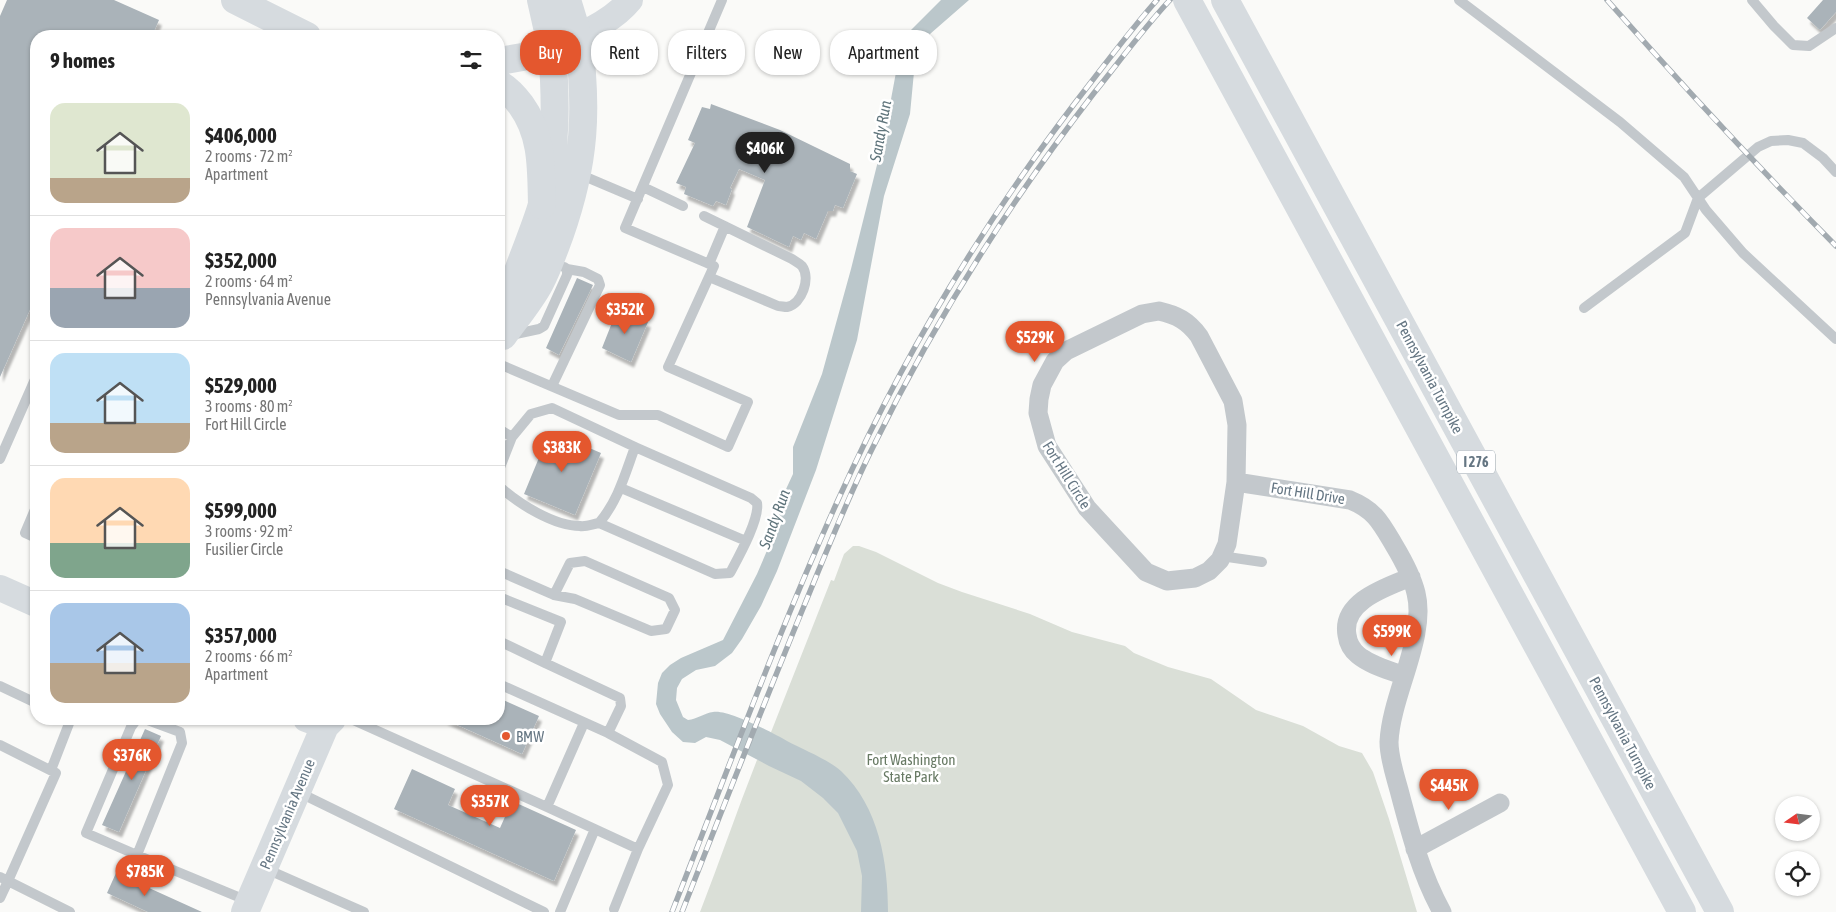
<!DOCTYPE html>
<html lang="en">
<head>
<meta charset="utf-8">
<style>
  :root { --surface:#fff; --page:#f6f6f6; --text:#222; --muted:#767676; --line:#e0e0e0; --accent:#e4572e }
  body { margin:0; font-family:"Asap Condensed",sans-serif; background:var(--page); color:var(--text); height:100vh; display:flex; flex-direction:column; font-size:19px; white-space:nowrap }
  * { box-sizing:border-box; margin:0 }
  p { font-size:16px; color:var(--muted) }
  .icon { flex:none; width:28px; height:28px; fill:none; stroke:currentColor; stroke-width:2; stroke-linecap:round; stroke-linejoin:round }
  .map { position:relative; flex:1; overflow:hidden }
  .details { position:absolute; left:30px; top:30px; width:475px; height:695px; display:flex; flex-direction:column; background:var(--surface); border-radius:20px; box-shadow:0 1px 4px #0004 }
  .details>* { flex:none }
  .guide { position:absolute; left:520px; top:30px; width:475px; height:45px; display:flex; gap:10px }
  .needle { width:32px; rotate:256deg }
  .controls { position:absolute; left:1775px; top:796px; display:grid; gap:10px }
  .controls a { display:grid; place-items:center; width:45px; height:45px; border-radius:50%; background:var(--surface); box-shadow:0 1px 4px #0004; font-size:25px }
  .price { position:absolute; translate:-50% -42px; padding:0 11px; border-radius:18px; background:var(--accent); color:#fff; font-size:16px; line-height:32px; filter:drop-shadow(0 1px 2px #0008) }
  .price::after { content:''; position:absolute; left:50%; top:30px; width:15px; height:11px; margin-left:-8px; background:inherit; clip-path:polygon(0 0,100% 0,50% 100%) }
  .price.on { background:#222; color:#fff }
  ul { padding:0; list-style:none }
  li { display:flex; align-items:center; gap:15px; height:125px; padding:0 20px }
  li+li { border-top:1px solid var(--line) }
  li span { display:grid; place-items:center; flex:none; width:140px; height:100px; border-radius:15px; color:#555 }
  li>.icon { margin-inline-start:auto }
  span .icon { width:60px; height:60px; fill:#fffc; stroke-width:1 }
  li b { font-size:21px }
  h2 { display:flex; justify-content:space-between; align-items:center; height:60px; padding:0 20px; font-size:21px }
  .chip { padding:0 18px; border-radius:20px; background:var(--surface); box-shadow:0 1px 4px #0004; font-size:18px; line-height:45px }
  .chip.on { background:var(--accent); color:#fff }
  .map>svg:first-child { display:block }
  .green { fill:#dadfd7 }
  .water { fill:#bbc7cb }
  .building { fill:#aab3b9; filter:url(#shadow) }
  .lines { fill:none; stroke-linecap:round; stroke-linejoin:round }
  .lane { stroke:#c3c8cc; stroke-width:10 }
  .street { stroke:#c3c8cc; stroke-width:19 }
  .secondary { stroke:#d6dbdf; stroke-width:26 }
  .primary { stroke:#d6dbdf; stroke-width:28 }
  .highway { stroke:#d6dbdf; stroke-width:28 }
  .rail-casing { stroke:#a2aab0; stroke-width:5.5 }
  .rail { stroke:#fff; stroke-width:4; stroke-dasharray:11; stroke-linecap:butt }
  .poi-dot { fill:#e4572e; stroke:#fff; stroke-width:2 }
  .labels { text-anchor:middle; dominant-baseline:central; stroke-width:5; stroke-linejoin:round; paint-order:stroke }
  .shield { fill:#fff; stroke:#939fa8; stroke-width:1 }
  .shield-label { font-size:14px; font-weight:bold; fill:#657683 }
  .street-label { font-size:15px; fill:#657683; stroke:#fff }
  .poi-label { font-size:15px; fill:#657683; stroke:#fff; text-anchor:start }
  .park-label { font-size:15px; fill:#687a64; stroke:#fff }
  .water-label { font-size:16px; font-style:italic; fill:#60757c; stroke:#fff }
</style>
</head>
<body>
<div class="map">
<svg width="1836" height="912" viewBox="0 0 1836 912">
  <defs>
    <filter id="shadow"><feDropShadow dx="3" dy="5.5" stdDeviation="1" flood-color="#0004"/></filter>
  </defs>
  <rect width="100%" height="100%" fill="#fafaf8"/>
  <path class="green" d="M853,546H859L876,552L938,583L962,592L1030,614L1072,632L1125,646L1134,653L1168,667L1211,679L1256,710L1303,726L1339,746L1362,753L1373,772L1389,819L1417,912H700C720,861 737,810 757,760H760L831,580L834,581L844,554Z"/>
  <path class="water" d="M941,0H969L930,34L920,47L914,72L910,114L884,196L857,340L816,470L777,571L761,606L742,639L732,653L715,666L696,670L682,679L677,688L676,700L683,717L688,720C697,719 705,713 713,712C728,709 773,733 787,741C802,749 829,760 841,771C879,807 888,862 888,912H861L862,876L857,851L838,813L823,798L801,781L769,766L720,740L706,737L695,743L683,742L672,732L660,714L656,704L658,683L662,673L670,665L681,658L723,640L757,574L775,532V513L793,474V447L822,374L851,269L884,137L899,56L906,35Z"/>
  <path class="building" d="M7,0H114L159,20L152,36H36V296L0,377V16Z
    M1823,0H1836V12L1820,30L1807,18Z
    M711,104L780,130L850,164V171L857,174L843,208L835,205L833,211H828L816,239L804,233L801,240L793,236L789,247L747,227L765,180L739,169L730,188L732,189L726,205L716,201L713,206L684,194L686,187L676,183L695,143L688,140L702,107L710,109Z
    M577,278L593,285L559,355L546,348Z
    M617,310L648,322L631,362L602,348Z
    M550,431L601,453L575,515L524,494Z
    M499,698L539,716L522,754L444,719H499Z
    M145,729L161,736L119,832L102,825Z
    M412,769L455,789L448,805L500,828L512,801L576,830L554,881L394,809Z
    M116,873L202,912H148L107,893Z"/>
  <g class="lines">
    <path class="lane" d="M1459,0L1620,122L1684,177L1706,210L1743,253L1836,339
      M1752,0L1774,26L1793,45L1809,46L1836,28
      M579,174L638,199
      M643,187L683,206
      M704,216L792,259C795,261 799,263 802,266C811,278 802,304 787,307C784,307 781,306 778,306L709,277
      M709,264L725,226
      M1584,308L1685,233L1698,198L1758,147L1771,141L1788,140L1803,143L1823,158L1836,172
      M511,335L539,329L544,326L567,275V269L564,267
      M499,364L619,415H658L728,447L748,402L668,367L714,266L625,228L722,0
      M552,386L600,285L598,279L584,272L567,269
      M499,429L512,437
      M0,459L36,377
      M621,488L746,541
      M36,507L25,533L36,538
      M599,523L715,574L730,573C738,558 760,519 757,503L751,498L635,447L552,408L531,414L512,437L499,470L500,487C519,504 554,526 580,526C586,527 593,524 599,523C618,501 625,474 635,447
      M1221,556L1262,562
      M499,571L554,595L575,599L651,631L666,629L675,610L669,598L585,561L570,563L554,595
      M499,597L561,622L545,663L499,641
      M499,684L608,733L621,706L620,698L545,663
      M0,686L36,703
      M145,719L180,732L182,743L137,855L248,901
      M351,719L547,807L584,723
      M0,745L56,773L8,881L70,912
      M51,770L70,721L66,719
      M298,792L544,912
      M547,807L638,849L668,785L662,762L608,733
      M137,855L86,833L131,727L137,719
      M264,868L364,912
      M0,877L8,881L0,898
      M614,909L638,849
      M560,912L595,829"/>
    <path class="street" d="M1159,311C1177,315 1188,321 1199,336L1233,401L1237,425L1236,482L1227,544L1220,560L1209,571L1195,578L1167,581L1146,572L1087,508L1047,446L1038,413L1039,399L1042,385L1055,361L1066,351L1142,314Z
      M1236,482L1350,500C1375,510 1381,523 1394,545C1403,560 1412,576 1416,593C1427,637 1391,695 1389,742C1389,758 1395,775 1399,790C1410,832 1421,874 1442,912
      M1404,676C1389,670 1370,665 1358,655C1352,650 1348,643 1347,635C1341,601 1387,587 1411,577
      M1415,849L1500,803"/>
    <path class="secondary" d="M559,45C584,33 612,22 630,0
      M0,588L36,604
      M306,719L325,726"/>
    <path class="primary" d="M506,323C509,307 512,290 517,274C526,248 537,224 544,198C557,149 556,99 552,49
      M503,336C515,319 530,302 540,283C548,268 554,250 560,234C585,163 588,110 578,36
      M245,912L325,726L332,719"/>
    <path class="highway" d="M235,0L307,36
      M567,0L578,36
      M1187,0L1682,912
      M1225,0L1720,912
      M499,61L534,55L552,49L541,0
      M499,84C508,89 515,97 521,105C543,135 541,170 542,205"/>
    <defs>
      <path id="rail" d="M1607,0C1681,84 1757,166 1836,246
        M672,912C726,775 777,635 838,500C906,349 993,207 1095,77C1115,51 1135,25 1157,0
        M682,912C722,810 762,708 804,606C826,553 847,499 873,447C934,322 1009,203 1094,93C1119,62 1143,29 1170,0"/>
    </defs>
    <use href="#rail" class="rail-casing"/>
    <use href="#rail" class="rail"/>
  </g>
  <circle class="poi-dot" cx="506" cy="736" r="5"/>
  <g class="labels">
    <rect class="shield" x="1457" y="450.5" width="38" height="23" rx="4"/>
    <g class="shield-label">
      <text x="1476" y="462">I 276</text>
    </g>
    <g class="street-label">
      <text transform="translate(1430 377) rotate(62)">Pennsylvania Turnpike</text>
      <text transform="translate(1067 475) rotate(58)">Fort Hill Circle</text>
      <text transform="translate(1308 493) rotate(9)">Fort Hill Drive</text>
      <text transform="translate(1623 733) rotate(62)">Pennsylvania Turnpike</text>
      <text transform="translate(287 814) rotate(-67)">Pennsylvania Avenue</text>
    </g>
    <g class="poi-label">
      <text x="516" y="736">BMW</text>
    </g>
    <g class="park-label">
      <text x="911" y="759">Fort Washington<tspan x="911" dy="17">State Park</tspan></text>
    </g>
    <g class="water-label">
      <text transform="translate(880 131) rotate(-80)">Sandy Run</text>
      <text transform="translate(774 519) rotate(-70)">Sandy Run</text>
    </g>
  </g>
</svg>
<div class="controls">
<a><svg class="needle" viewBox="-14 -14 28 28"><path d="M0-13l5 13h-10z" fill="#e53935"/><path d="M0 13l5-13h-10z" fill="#767676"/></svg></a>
<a><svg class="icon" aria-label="locate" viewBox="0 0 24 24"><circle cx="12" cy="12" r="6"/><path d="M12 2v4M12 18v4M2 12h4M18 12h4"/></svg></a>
</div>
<b class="price on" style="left:765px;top:174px">$406K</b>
<b class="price" style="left:625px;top:335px">$352K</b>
<b class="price" style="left:1035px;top:363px">$529K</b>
<b class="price" style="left:562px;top:473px">$383K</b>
<b class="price" style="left:1392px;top:657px">$599K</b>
<b class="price" style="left:132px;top:781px">$376K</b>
<b class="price" style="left:1449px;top:811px">$445K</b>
<b class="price" style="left:490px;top:827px">$357K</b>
<b class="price" style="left:145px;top:897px">$785K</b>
<div class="guide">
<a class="chip on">Buy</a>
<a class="chip">Rent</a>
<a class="chip">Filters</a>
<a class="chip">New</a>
<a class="chip">Apartment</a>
</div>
<section class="details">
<h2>9 homes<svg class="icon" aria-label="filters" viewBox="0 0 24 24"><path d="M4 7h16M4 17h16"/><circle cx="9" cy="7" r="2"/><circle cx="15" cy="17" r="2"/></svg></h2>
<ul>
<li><span style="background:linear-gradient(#dfe7d0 75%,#b9a48a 0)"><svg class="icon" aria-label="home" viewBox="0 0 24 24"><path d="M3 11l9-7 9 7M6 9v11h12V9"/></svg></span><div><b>$406,000</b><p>2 rooms · 72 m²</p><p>Apartment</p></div></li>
<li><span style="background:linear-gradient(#f6c9c9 60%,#9aa5b1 0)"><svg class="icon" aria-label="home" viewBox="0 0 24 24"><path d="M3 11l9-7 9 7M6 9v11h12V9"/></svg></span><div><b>$352,000</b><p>2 rooms · 64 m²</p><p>Pennsylvania Avenue</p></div></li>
<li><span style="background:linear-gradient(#bfe0f5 70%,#b9a48a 0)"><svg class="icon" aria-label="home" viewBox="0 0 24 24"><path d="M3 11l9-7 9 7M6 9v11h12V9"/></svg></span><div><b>$529,000</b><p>3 rooms · 80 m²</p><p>Fort Hill Circle</p></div></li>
<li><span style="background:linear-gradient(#ffd9b3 65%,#7fa58c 0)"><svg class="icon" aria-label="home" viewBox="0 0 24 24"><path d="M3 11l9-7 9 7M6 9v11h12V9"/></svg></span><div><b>$599,000</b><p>3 rooms · 92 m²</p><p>Fusilier Circle</p></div></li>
<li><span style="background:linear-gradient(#a9c7e8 60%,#b9a48a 0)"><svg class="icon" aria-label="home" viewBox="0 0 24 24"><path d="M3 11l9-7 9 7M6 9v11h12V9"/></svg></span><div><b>$357,000</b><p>2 rooms · 66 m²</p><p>Apartment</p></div></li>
</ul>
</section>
</div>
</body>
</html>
